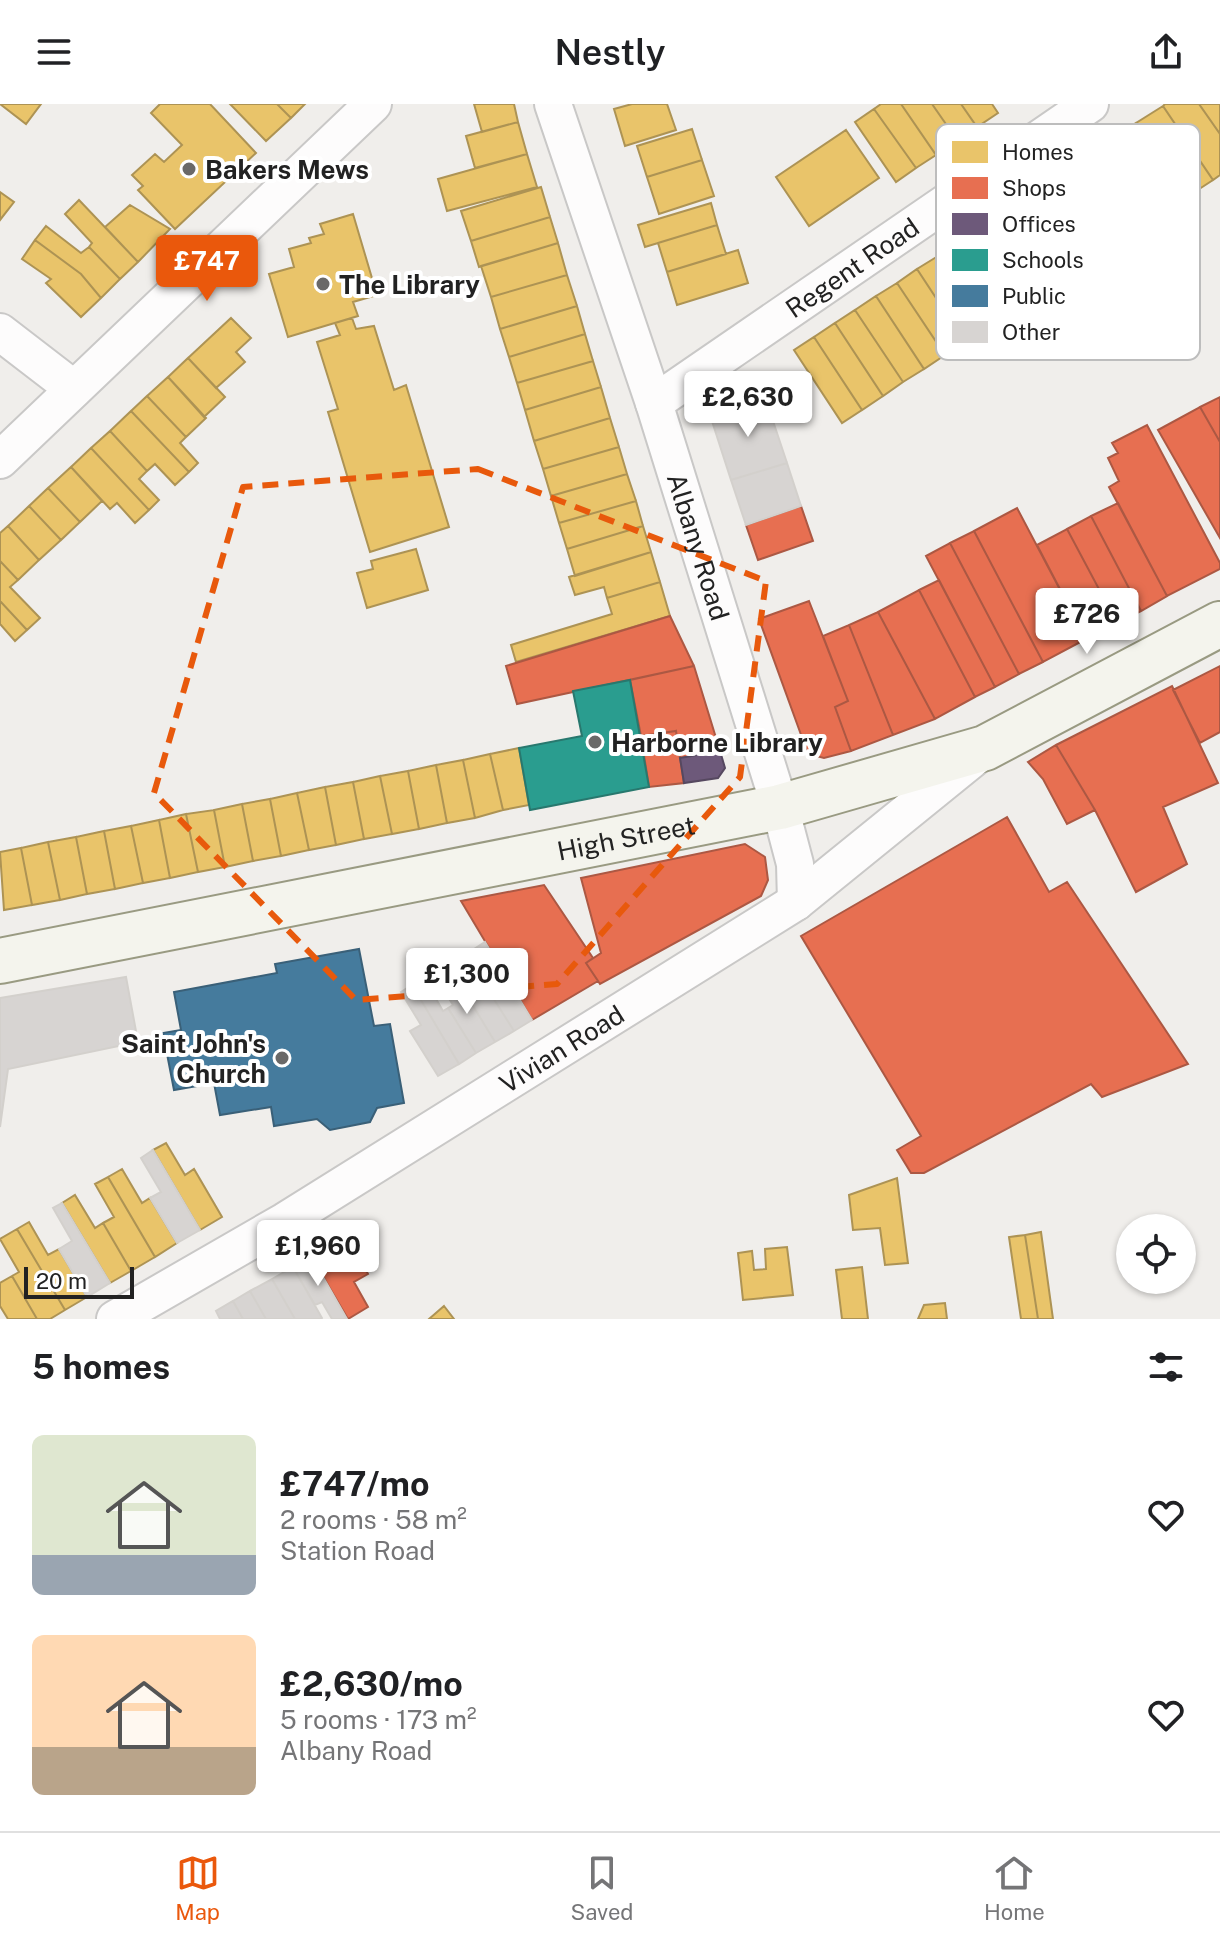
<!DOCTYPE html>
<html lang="en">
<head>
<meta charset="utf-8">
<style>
  :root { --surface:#fff; --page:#f2f2f2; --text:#202124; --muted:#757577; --line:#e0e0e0; --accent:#ea580c }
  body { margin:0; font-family:"Public Sans",sans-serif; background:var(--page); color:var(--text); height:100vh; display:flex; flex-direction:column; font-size:30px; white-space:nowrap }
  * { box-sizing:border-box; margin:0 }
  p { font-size:26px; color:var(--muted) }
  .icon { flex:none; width:44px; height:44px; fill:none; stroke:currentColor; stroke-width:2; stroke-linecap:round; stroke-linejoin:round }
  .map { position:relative; height:1215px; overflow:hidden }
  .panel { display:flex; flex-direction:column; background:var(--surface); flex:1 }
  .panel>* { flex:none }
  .buttons { position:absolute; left:1116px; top:1110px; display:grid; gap:16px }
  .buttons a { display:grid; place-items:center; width:80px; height:80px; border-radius:50%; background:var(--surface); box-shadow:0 2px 6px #0004; font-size:40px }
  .scale { position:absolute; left:24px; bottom:20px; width:110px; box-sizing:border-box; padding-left:8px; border:4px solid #222; border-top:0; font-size:22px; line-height:28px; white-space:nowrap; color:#222; -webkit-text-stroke:6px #fff; paint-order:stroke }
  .price { position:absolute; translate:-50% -68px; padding:0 18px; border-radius:8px; background:#fff; color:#222; font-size:26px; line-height:52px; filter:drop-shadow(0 2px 4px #0008) }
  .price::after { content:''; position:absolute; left:50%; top:48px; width:24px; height:18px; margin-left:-12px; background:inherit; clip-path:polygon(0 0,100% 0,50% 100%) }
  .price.active { background:var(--accent); color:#fff }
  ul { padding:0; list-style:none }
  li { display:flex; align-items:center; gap:24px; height:200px; padding:0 32px }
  li span { display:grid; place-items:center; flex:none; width:224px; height:160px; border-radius:12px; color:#555 }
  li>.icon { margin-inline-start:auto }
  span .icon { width:96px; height:96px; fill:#fffc; stroke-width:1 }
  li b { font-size:34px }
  h2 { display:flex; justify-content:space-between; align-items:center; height:96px; padding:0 32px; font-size:34px }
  header { display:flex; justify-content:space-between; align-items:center; height:104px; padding:0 32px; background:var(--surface); font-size:36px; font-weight:600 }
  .tabs { display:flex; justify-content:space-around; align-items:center; height:112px; border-top:2px solid var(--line); background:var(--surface); font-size:22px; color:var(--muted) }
  .tabs a { display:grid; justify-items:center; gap:4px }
  .tabs .active { color:var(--accent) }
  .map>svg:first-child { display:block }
  .homes { fill:#e9c46a; stroke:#ad9354; stroke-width:2 }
  .shops { fill:#e76f51; stroke:#ac5843; stroke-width:2 }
  .offices { fill:#6d597a; stroke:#564860; stroke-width:2 }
  .schools { fill:#2a9d8f; stroke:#28786e; stroke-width:2 }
  .public { fill:#457b9d; stroke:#3a6078; stroke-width:2 }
  .building { fill:#d7d4d2; stroke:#d3d0cc; stroke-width:2 }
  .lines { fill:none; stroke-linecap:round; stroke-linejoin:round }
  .minor-casing { stroke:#c9c8c7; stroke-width:40 }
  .secondary-casing { stroke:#999a82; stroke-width:48 }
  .minor { stroke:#fdfcfc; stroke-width:36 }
  .secondary { stroke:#f4f4ed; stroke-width:44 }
  .marked { fill:none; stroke:#e8590c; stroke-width:6; stroke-dasharray:16 10; stroke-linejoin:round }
  .poi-dot { fill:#6a6968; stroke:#fff; stroke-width:3 }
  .labels { text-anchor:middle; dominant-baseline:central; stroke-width:8; stroke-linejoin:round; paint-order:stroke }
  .poi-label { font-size:26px; font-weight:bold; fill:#222; stroke:#fff; text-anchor:start }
  .street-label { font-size:26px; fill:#222; stroke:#fff }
  .key { fill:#fff; stroke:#bdbdbd; stroke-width:2 }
  .key-label { font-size:22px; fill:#222 }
</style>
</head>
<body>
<header><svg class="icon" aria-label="menu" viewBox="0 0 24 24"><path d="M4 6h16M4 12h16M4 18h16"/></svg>Nestly<svg class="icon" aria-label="share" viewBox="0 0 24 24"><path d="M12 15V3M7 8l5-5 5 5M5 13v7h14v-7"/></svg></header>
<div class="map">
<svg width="1220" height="1215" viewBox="0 0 1220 1215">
  <rect width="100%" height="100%" fill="#f0eeeb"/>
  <path class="homes" d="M0,0H41L26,20Z
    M160,0H210L256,49L175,125L138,86L143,82L132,71L155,50L164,58L182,41L151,9Z
    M230,0H277L291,14L266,37Z
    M277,0H305L291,14Z
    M474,0H514L518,18L482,28Z
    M632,0H667L676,26L625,42L614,5Z
    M881,0H901L936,51L916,64L874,5Z
    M901,0H932L957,36L936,51Z
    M932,0H961L977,23L957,36Z
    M961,0H992L998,9L977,23Z
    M1165,0H1199L1220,30V71L1213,76L1163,2Z
    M1199,0H1220V30Z
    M1163,2L1213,76L1187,93L1136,19Z
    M874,5L916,64L896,78L855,18Z
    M518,18L527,50L475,64L466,32Z
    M1136,19L1187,93L1161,111L1110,37Z
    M692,25L702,56L647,73L637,42Z
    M846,26L879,74L809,122L776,73Z
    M527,50L537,83L447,107L438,75Z
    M702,56L714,92L659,110L647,73Z
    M541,83L550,113L471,137L461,107Z
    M0,88L14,98L0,116Z
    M79,96L138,158L120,175L89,143L92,139L65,110Z
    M711,99L717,121L645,143L638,121Z
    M130,101L170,125L138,158L105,123Z
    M353,110L377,191L353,198L358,212L288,233L269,170L294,163L289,145L311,139L309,134L324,130L320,120Z
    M550,113L558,139L479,163L471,137Z
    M717,121L726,150L667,168L658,139Z
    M46,122L81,149L89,143L120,175L101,194L81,170L35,136Z
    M35,136L81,170L101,194L81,213L46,179L51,175L22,155Z
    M558,139L567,171L491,193L481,162Z
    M738,146L748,179L677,201L667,168Z
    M938,152L986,224L965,238L917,165Z
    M917,165L965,238L945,251L897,179Z
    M567,171L577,202L500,225L491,193Z
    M897,179L945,251L924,265L876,192Z
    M876,192L924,265L903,278L855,206Z
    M577,202L585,230L509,253L500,225Z
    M855,206L903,278L883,292L835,219Z
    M231,214L251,234L236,248L245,258L216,284L188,254Z
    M352,214L356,225L374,222L394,286L406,281L449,423L370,448L328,308L338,305L317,238L340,231L335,219Z
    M835,219L883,292L862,306L814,233Z
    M585,230L593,257L517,279L509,253Z
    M814,233L862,306L842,319L794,246Z
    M188,254L225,293L204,313L168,273Z
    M593,257L601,283L525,306L517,279Z
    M168,273L206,314L186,333L147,292Z
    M601,283L610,314L534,337L525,306Z
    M147,292L186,333L180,339L198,359L189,368L131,307Z
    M131,307L189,368L175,381L155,360L147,367L110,327Z
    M610,314L619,343L543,365L534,337Z
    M110,327L147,367L139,375L159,396L149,406L91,344Z
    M619,343L627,370L551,392L543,365Z
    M91,344L149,406L135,419L117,399L110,405L71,363Z
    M71,363L102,397L80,418L48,384Z
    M627,370L636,397L559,419L551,392Z
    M48,384L80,418L61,436L29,402Z
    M636,397L643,422L567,445L559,419Z
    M29,402L61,436L39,456L8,422Z
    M8,422L39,456L18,476L0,457V429Z
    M643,422L651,448L575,472L567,445Z
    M416,445L428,486L367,504L357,469L373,465L371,457Z
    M651,448L660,478L607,494L604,483L575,491L569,473Z
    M0,457L18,476L10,483L40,514L27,526L0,497Z
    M660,478L670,512L516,558L511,541L612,510L607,494Z
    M0,497L27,526L15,537L0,520Z
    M519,644L529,701L503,706L490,650Z
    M490,650L503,706L475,714L463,656Z
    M463,656L475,714L447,719L436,661Z
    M436,661L447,719L419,725L408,667Z
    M408,667L419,725L392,730L380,672Z
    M380,672L392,730L364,735L353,678Z
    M353,678L364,735L336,741L325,683Z
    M325,683L336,741L309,746L297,689Z
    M297,689L309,746L281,752L270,695Z
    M270,695L281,752L253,757L242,700Z
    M242,700L253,757L225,763L214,706Z
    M214,706L225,763L198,768L186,710Z
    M186,710L198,768L170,774L159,716Z
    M159,716L170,774L143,779L131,722Z
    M131,722L143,779L115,785L104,727Z
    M104,727L115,785L87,790L76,733Z
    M76,733L87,790L60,796L48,738Z
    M48,738L60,796L32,801L21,744Z
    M21,744L32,801L4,806L0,748Z
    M166,1039L185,1071L194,1065L222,1113L200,1126L153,1046Z
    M122,1065L142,1099L150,1094L177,1139L155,1153L108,1073Z
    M108,1073L155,1153L131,1167L103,1119L114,1113L95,1080Z
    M897,1074L908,1159L885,1161L880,1124L853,1126L849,1091Z
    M75,1091L95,1124L103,1119L131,1167L110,1179L62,1099Z
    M29,1118L48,1151L59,1145L87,1193L65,1206L17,1125Z
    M17,1125L65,1206L50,1215H37L12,1172L19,1168L0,1135Z
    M1041,1128L1053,1215H1038L1025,1131Z
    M1025,1131L1038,1215H1021L1009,1133Z
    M787,1143L793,1191L743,1196L738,1149L752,1147L754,1166L766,1165L765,1145Z
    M862,1163L868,1215H842L836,1166Z
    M12,1172L37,1215H8L0,1202V1179Z
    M945,1199L947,1215H918L924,1201Z
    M444,1202L454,1215H429Z"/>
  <path class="shops" d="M1220,293V338L1200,303Z
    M1200,303L1220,338V434L1158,326Z
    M1147,321L1220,459V465L1167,492L1109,383L1119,377L1108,354L1118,349L1112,339Z
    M1118,399L1167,492L1141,507L1091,412Z
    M801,402L813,437L758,456L746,421Z
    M1017,404L1086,535L1043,558L974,427Z
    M1091,412L1141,507L1117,519L1067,425Z
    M1067,425L1117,519L1086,535L1037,441Z
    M974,427L1043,558L1019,570L950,439Z
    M950,439L1019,570L995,583L926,452Z
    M939,476L995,583L975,593L919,486Z
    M919,486L975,593L935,615L878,508Z
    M809,497L848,597L835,603L851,647L824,654L808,650L759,515Z
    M878,508L935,615L893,631L849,521Z
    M670,512L694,562L517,600L506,562Z
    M849,521L893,631L851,647L835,603L848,597L823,532Z
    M694,562L720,647L680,654L676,627L641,632L630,576Z
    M1220,562V628L1200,639L1173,586Z
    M1172,582L1218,679L1163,703L1187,760L1136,788L1095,706L1056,641Z
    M676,627L684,679L649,683L641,632Z
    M1056,641L1095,706L1067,720L1043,675L1028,658Z
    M1007,713L1049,788L1067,778L1188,960L1102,993L1091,980L924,1069H911L897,1046L921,1032L801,832Z
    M745,740L765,753L768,776L761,792L600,880L586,859L601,849L581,774Z
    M544,781L593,854L586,859L598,877L532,916L461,797Z
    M346,1132L368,1170L354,1178L368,1203L348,1215L311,1152Z"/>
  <path class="offices" d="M720,647L725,664L718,674L684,679L680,654Z"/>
  <path class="schools" d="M630,576L649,683L530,706L519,644L582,632L573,587Z"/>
  <path class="public" d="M359,845L374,922L390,920L404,999L377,1004L370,1018L330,1026L317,1015L274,1022L271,1003L220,1011L214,979L174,986L163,929L181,926L174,888L277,869L275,860Z"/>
  <path class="building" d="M765,293L787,359L731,376L710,311Z
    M787,359L801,402L746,421L731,376Z
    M485,838L532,916L514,927L485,881L490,878L471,847Z
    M465,866L476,886L485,881L514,927L495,938L455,872Z
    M455,872L495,938L476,949L448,904L453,901L441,881Z
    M126,873L138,938L8,965L0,1023V894Z
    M424,874L443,907L448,904L476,949L459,960L412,881Z
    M412,881L459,960L438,972L410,927L421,921L401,888Z
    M153,1046L200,1126L177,1139L150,1094L161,1088L141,1054Z
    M62,1099L110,1179L87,1193L59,1145L72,1137L53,1104Z
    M311,1152L347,1215H332L322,1198L315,1201L293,1163Z
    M293,1163L322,1214L321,1215H295L272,1175Z
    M272,1175L295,1215H266L250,1187Z
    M250,1187L266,1215H243L233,1197Z
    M233,1197L243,1215H220L216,1207Z"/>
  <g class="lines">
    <defs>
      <g id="minor">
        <path id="s1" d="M553,0L654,299L780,703L795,760L796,798"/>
        <path d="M0,228L74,285"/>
        <path id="s2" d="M654,299L1090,0"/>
        <path d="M0,356L373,0"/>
        <path id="s3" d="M115,1215L285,1117L796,798L981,648"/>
      </g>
      <g id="secondary">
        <path id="s4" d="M0,857L780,703L985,644L1220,520"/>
      </g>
    </defs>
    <use href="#minor" class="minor-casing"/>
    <use href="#secondary" class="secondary-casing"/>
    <use href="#minor" class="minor"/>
    <use href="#secondary" class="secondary"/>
  </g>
  <path class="marked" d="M478,365L766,477L740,673L557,880L356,896L154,689L243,383Z"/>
  <g class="poi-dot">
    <circle cx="189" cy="65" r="8"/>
    <circle cx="323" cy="180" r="8"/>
    <circle cx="595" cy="638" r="8"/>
    <circle cx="282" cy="954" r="8"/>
  </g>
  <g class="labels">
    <g class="poi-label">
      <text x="205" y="65">Bakers Mews</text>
      <text x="339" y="180">The Library</text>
      <text x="611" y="638">Harborne Library</text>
      <text x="266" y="939" text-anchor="end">Saint John's<tspan x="266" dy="30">Church</tspan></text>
    </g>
    <g class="street-label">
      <text stroke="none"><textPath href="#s2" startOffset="240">Regent Road</textPath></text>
      <text stroke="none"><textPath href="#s1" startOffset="466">Albany Road</textPath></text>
      <text stroke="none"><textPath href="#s4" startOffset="638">High Street</textPath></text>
      <text stroke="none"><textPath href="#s3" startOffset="522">Vivian Road</textPath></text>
    </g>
  </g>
  <rect x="936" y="20" width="264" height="236" rx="12" class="key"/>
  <rect x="952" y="37" width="36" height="22" fill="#e9c46a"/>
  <rect x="952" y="73" width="36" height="22" fill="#e76f51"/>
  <rect x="952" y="109" width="36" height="22" fill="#6d597a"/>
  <rect x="952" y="145" width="36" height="22" fill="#2a9d8f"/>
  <rect x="952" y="181" width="36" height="22" fill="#457b9d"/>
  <rect x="952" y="217" width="36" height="22" fill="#d7d4d2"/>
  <g class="key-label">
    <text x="1002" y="56">Homes</text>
    <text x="1002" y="92">Shops</text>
    <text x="1002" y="128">Offices</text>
    <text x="1002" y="164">Schools</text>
    <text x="1002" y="200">Public</text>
    <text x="1002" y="236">Other</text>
  </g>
</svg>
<div class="buttons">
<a><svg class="icon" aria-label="locate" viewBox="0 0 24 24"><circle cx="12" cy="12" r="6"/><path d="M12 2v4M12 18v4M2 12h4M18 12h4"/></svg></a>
</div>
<div class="scale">20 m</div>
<b class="price active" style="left:207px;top:199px">£747</b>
<b class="price" style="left:748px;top:335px">£2,630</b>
<b class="price" style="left:1087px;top:552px">£726</b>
<b class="price" style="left:467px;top:912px">£1,300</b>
<b class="price" style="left:318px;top:1184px">£1,960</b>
</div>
<section class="panel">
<h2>5 homes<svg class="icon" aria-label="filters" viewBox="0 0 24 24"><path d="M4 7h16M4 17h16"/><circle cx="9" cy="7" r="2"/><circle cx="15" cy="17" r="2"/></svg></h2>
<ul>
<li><span style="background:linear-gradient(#dfe7d0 75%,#9aa5b1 0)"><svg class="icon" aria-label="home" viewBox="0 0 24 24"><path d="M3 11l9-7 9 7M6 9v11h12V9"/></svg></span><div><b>£747/mo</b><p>2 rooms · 58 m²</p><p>Station Road</p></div><svg class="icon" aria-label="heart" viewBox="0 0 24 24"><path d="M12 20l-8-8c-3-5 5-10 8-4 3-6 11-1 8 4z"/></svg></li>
<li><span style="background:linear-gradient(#ffd9b3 70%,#b9a48a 0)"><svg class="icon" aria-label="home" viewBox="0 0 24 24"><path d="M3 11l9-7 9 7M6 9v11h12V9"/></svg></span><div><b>£2,630/mo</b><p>5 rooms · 173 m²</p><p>Albany Road</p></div><svg class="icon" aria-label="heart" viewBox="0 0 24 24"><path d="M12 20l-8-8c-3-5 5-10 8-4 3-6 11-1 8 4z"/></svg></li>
</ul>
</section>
<nav class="tabs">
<a class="active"><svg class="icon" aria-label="map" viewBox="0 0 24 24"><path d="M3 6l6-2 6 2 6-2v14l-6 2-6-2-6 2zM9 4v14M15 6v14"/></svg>Map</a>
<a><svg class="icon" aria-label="saved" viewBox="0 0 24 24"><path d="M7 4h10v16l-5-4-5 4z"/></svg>Saved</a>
<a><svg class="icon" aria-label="home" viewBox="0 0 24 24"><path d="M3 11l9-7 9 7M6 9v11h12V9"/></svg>Home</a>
</nav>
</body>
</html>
